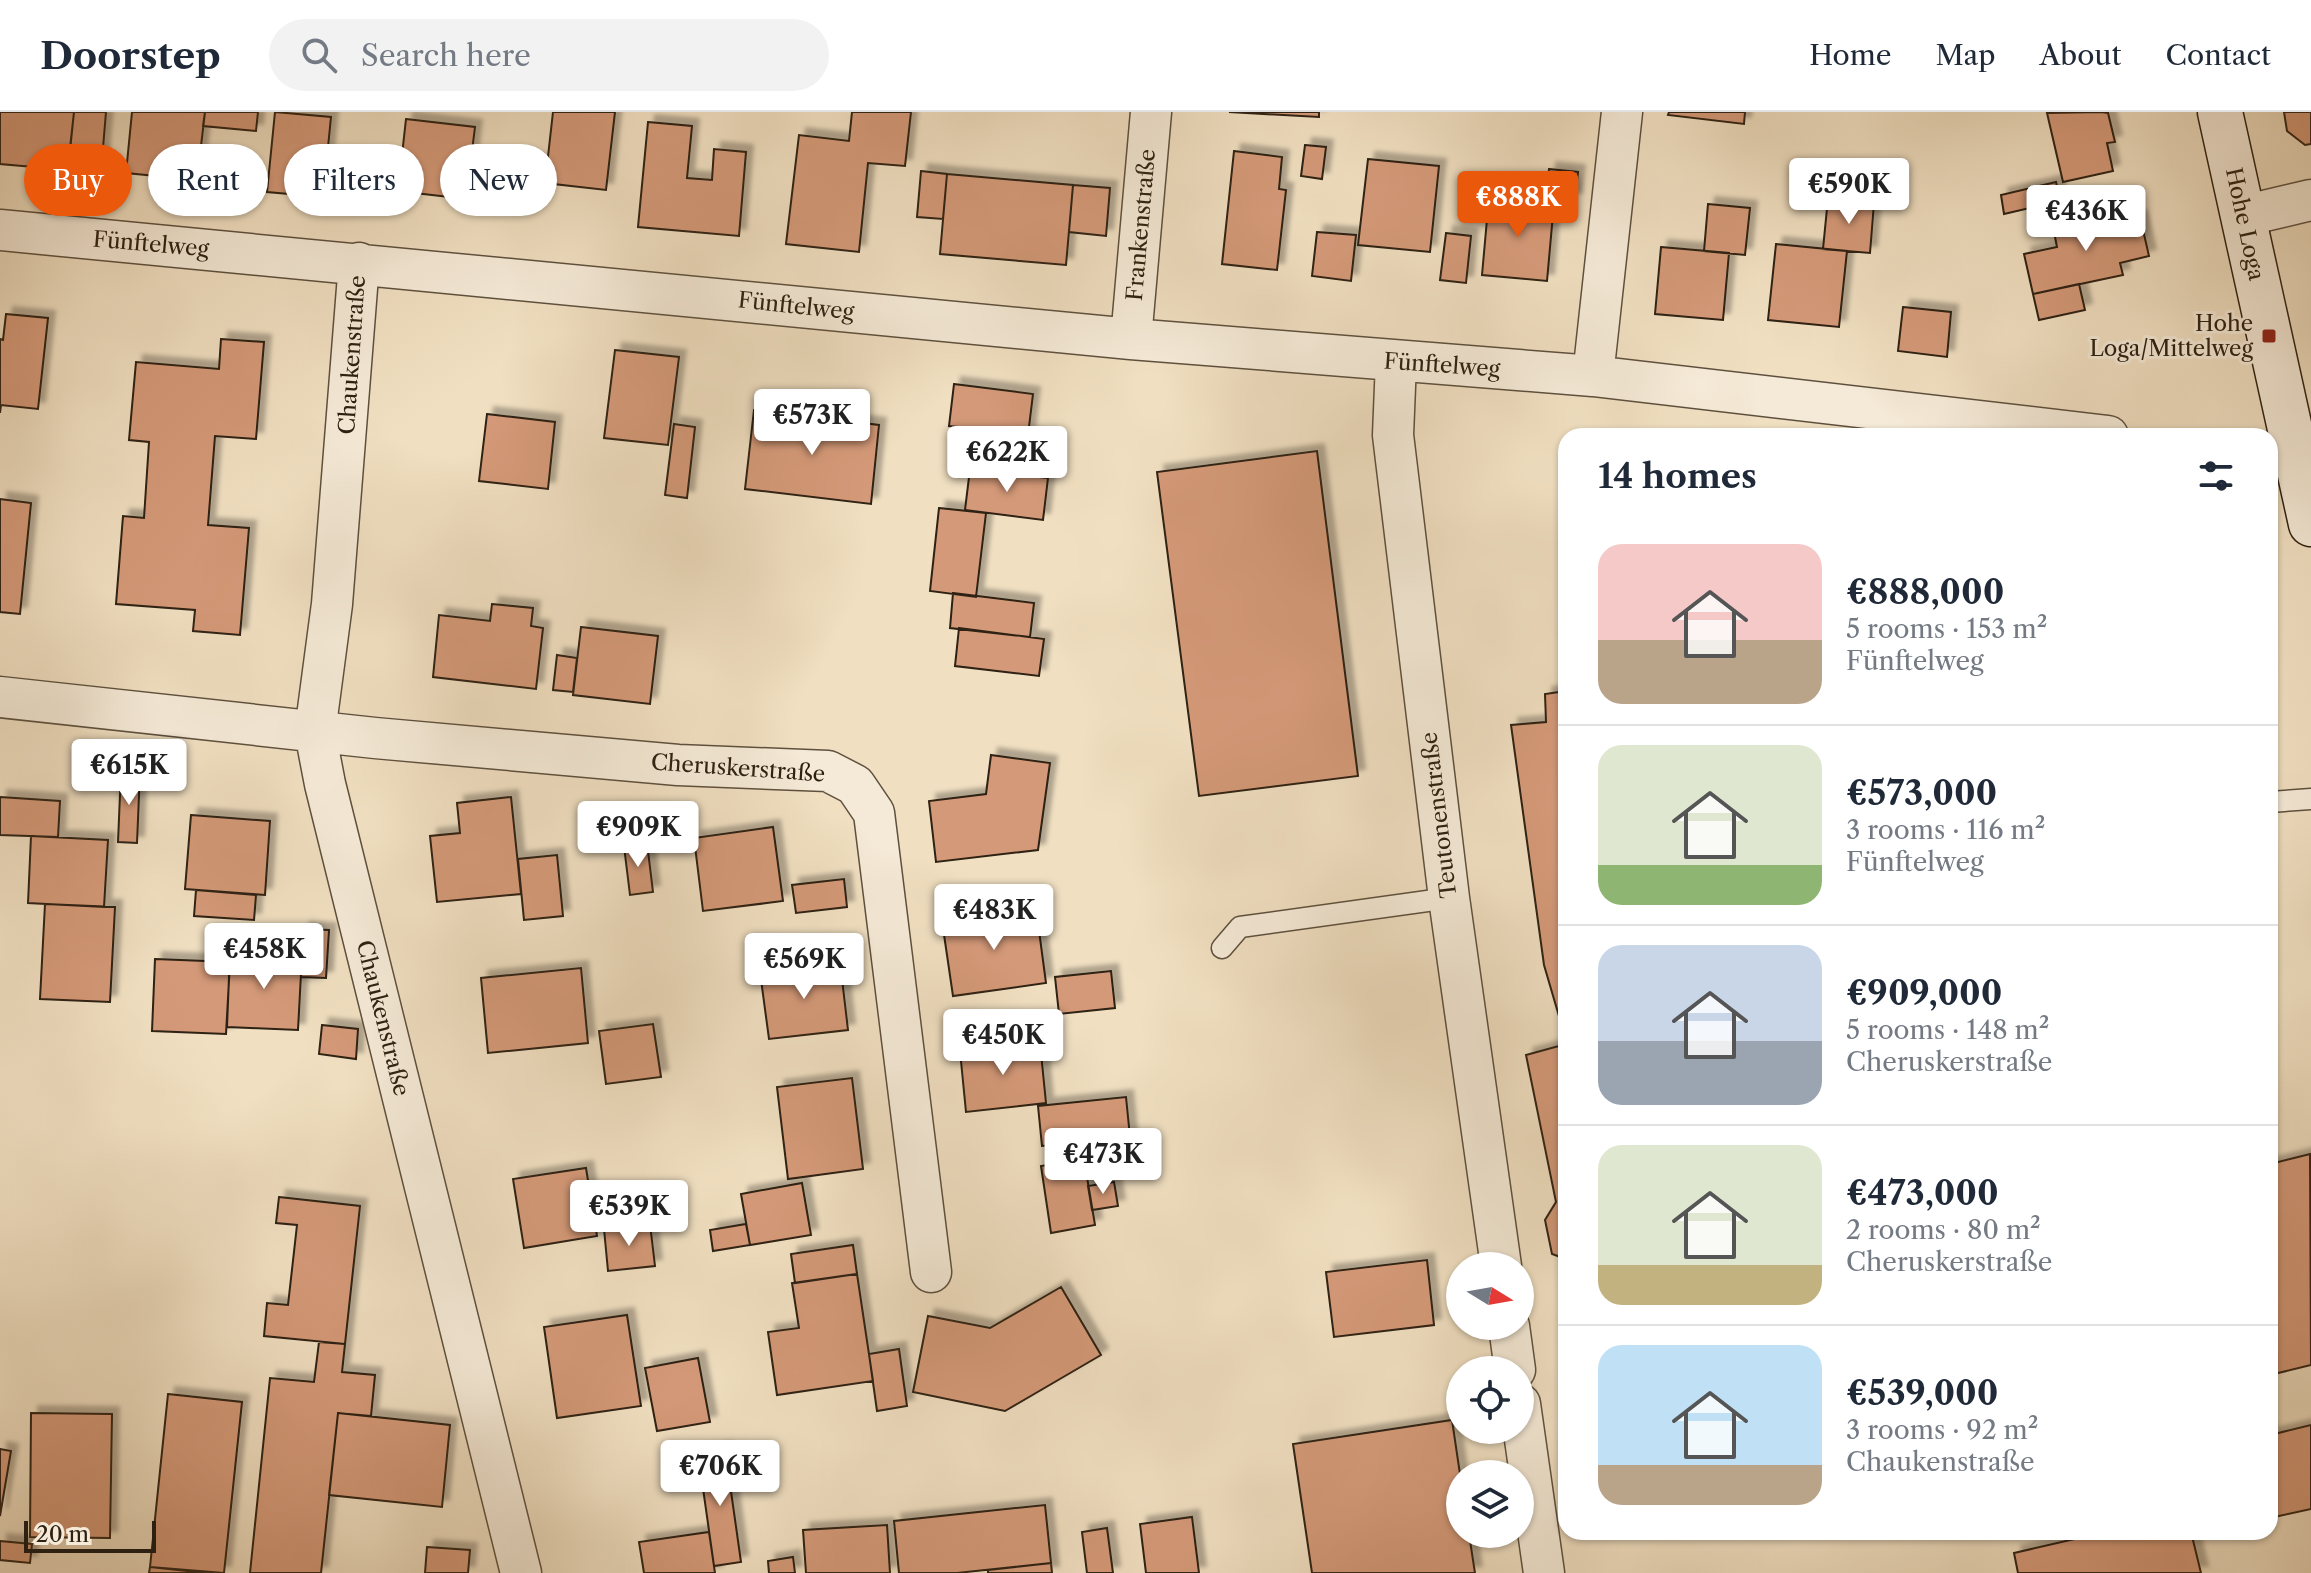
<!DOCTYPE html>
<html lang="en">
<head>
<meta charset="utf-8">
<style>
  :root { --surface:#fff; --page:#f2f2f3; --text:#1f2937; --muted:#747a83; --line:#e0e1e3; --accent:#ea580c }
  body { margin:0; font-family:"Libre Caslon Text",serif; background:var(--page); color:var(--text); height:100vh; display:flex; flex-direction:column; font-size:30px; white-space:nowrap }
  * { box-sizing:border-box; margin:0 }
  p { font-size:26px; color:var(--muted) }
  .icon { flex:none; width:44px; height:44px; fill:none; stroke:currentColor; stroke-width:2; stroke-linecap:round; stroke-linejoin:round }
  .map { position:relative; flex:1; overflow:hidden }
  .panel { position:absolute; left:1558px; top:316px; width:720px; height:1112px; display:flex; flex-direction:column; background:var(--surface); border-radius:24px; box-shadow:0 2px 6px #0004 }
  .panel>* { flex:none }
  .hud { position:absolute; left:24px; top:32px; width:760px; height:72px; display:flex; gap:16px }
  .needle { width:52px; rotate:101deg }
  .fabs { position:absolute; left:1446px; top:1140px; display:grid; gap:16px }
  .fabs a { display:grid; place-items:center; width:88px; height:88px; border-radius:50%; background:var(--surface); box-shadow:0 2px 6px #0004; font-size:40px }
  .scale { position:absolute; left:24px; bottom:20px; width:132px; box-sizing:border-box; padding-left:8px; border:4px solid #2e2112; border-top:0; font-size:22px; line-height:28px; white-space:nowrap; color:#2e2112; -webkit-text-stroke:6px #f5ead7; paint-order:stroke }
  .price { position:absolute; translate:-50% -68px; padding:0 18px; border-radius:8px; background:#fff; color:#222; font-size:26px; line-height:52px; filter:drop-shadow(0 2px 4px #0008) }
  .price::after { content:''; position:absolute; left:50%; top:48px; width:24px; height:18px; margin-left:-12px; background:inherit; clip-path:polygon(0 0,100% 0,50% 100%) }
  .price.active { background:var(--accent); color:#fff }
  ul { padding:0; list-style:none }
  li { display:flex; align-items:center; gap:24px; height:200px; padding:0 40px }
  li+li { border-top:2px solid var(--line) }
  li span { display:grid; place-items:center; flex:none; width:224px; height:160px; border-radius:24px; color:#555 }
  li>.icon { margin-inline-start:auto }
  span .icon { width:96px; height:96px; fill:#fffc; stroke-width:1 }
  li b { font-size:34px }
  h2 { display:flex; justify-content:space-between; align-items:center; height:96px; padding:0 40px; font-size:34px }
  .tag { padding:0 28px; border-radius:36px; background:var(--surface); box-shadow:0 2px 6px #0004; font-size:28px; line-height:72px }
  .tag.active { background:var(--accent); color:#fff }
  header { display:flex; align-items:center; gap:48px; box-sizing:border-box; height:112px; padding:0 40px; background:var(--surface); border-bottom:2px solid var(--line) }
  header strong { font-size:38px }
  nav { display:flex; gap:44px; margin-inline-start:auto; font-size:28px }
  .search { width:560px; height:72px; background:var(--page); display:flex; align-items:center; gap:20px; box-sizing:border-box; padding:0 28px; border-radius:44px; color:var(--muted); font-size:30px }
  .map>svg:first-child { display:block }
  .building { fill:#d49978; stroke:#2e2112; stroke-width:2; filter:url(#shadow) }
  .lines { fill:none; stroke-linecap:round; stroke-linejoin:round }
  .lane-casing { stroke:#5e503e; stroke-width:23 }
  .street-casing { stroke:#5e503e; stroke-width:43 }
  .secondary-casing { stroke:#2e2112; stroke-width:47 }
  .lane { stroke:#f5ead7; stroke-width:20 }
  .street { stroke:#f5ead7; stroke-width:40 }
  .secondary { stroke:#f5ead7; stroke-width:44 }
  .poi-dot { fill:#8f2418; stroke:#f5ead7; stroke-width:3 }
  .labels { text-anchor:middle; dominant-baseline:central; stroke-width:6; stroke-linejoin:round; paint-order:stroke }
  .street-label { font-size:22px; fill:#2e2112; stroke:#f5ead7 }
  .poi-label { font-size:22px; fill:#2e2112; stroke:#f5ead7; text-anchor:end }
</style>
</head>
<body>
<header>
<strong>Doorstep</strong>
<div class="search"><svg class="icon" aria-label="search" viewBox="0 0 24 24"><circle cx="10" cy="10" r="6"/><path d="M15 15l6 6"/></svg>Search here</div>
<nav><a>Home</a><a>Map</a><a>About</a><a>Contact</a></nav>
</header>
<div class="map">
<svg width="2311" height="1461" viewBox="0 0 2311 1461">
  <defs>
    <filter id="shadow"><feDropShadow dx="7" dy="-7" stdDeviation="2" flood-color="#0004"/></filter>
  </defs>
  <rect width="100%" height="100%" fill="#f0dfc1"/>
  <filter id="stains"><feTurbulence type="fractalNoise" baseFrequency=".0025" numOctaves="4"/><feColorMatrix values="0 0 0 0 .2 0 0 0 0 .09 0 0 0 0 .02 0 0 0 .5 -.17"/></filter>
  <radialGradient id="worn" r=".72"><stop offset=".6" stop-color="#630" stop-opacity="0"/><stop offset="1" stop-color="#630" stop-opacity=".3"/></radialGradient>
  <path class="building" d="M0,0H74L68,58L0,52Z
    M74,0H106L102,48L69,45Z
    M132,0H205L197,68L126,61Z
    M205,0H258L256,19L203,14Z
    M275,0L331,5L323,85L267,80Z
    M553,0H615L606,78L545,71Z
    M852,0H911L905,54L868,51L859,140L786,132L799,23L849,29Z
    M1229,0H1319V5Z
    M1669,0H1745L1744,12L1668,3Z
    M2101,0L2108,1L2115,30L2107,31L2113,59L2063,70L2047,1Z
    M2284,0H2311V32L2305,33L2287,19Z
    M406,7L475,15L466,87L398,79Z
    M648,10L692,14L687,66L712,68L714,37L746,40L739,124L638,115Z
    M1305,33L1326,35L1322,67L1301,64Z
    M1234,39L1282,45L1279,77L1286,78L1277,158L1222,152Z
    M501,46L539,50L534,91L496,87Z
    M1368,47L1439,54L1430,140L1358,133Z
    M1549,57L1578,60L1575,88L1546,85Z
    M921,59L947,62L943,107L917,105Z
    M947,62L1073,73L1066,153L940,142Z
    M2056,70L2060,89L2004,102L2001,83Z
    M1073,73L1110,76L1106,124L1069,120Z
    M1489,85L1554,91L1547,169L1482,163Z
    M1828,86L1874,91L1870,141L1823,137Z
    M1708,92L1750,96L1745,143L1704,139Z
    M2110,102L2112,111L2140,105L2149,144L2120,151L2123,163L2033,182L2024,142L2057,135L2053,115Z
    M1317,120L1356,123L1351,169L1312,164Z
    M1446,121L1471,124L1466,171L1440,168Z
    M1776,132L1847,139L1839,215L1768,208Z
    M1661,135L1729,141L1723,208L1655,202Z
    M2079,172L2085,198L2039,208L2033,182Z
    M1903,195L1951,200L1947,245L1898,239Z
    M6,202L48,206L38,297L1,293L0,301V227L3,228Z
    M221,227L264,230L256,327L215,324L208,413L249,416L240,523L193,519L195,498L116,492L123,404L144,406L149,330L129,328L136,250L219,257Z
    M615,238L679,245L668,333L604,326Z
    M954,272L1033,282L1028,323L949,314Z
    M754,298L879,313L871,392L745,377Z
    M487,302L555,310L548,377L479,369Z
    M674,312L695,315L687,386L665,383Z
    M964,315L1041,325L1036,364L959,356Z
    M1317,339L1358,664L1199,684L1157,360Z
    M970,357L1048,366L1043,408L965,398Z
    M0,387L31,391L20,502L0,500Z
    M939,396L986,401L976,485L930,479Z
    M953,481L1034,491L1030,525L950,516Z
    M492,492L533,496L531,514L543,516L536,577L433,565L439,503L490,509Z
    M581,515L658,524L650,592L573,583Z
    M959,516L1044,527L1039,564L955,554Z
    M557,543L577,546L573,580L553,578Z
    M1566,579V928L1544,853L1511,613L1546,610L1545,582Z
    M991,643L1050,651L1038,738L936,750L929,689L986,682Z
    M121,659H140L137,731L118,730Z
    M0,685L60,689L58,725L0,723Z
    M511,685L521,782L437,790L430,724L460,721L457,691Z
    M191,703L270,709L265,783L185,777Z
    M773,715L783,789L703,799L694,726Z
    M31,724L108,728L104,795L28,791Z
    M647,731L653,780L630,783L624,734Z
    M557,743L563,804L524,808L518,747Z
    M844,767L847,795L796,801L792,773Z
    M196,778L256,783L254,808L194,804Z
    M45,792L115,795L110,890L40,887Z
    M1036,796L1046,871L953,884L942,809Z
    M303,817L329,818L326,866L301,865Z
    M230,840L302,843L298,918L227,915Z
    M155,847L230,850L226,922L152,919Z
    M840,850L848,918L769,927L760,860Z
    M581,856L588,931L488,941L481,866Z
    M1111,859L1115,896L1059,902L1055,865Z
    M653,912L661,965L606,972L599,919Z
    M322,913L358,917L356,947L319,942Z
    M1040,931L1046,991L966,1000L960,939Z
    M1566,932V1147L1552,1142L1545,1108L1556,1090L1526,943Z
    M852,966L863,1057L788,1067L777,975Z
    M1126,985L1130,1025L1042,1034L1038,994Z
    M1130,1025L1133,1049L1097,1053L1094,1029Z
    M2310,1042L2311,1253L2270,1263V1052Z
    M1084,1047L1095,1113L1051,1121L1041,1054Z
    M586,1056L597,1124L524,1136L513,1067Z
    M1114,1070L1118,1094L1092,1098L1088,1074Z
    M802,1071L811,1123L750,1133L741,1082Z
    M279,1085L360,1094L345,1232L264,1224L267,1191L288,1193L297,1113L276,1111Z
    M650,1112L655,1154L608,1159L604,1117Z
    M746,1112L750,1133L713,1139L710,1118Z
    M853,1133L857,1162L795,1171L791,1142Z
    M1427,1148L1434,1213L1334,1225L1326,1160Z
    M857,1162L873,1269L777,1283L768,1220L799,1216L792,1171Z
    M1061,1175L1101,1243L1005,1299L913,1280L928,1204L990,1216Z
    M627,1203L641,1294L557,1306L544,1215Z
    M319,1230L345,1232L342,1260L375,1263L371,1304L338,1301L321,1461H250L270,1266L314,1270Z
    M899,1237L907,1294L877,1299L869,1242Z
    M698,1246L710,1310L657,1319L645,1256Z
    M168,1282L242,1290L224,1461L150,1455Z
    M31,1301L112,1302L110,1426L30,1425Z
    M338,1301L450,1313L442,1395L329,1383Z
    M1452,1308L1460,1362V1422H1469L1475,1461H1312L1293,1332Z
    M2311,1313V1397L2270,1406V1323Z
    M0,1337L11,1339L0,1404Z
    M725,1337L741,1450L714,1454L698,1341Z
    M1045,1393L1051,1451L957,1461H899L894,1409Z
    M1192,1405L1199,1461H1146L1140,1412Z
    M887,1413L890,1461H806L803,1418Z
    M1107,1416L1113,1461H1087L1082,1420Z
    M709,1420L715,1461H644L639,1430Z
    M2105,1420H2191L2201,1461H2018L2014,1441Z
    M0,1429L32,1432L30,1451L0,1448Z
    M427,1435L470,1438L468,1461H425Z
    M793,1445L795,1461H769L768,1449Z
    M1051,1451L1052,1461H988V1458Z
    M150,1455L206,1461H149Z"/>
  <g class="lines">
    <defs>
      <path id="lane" d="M2270,690L2311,687
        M1222,836L1240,815L1449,786"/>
      <path id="street" d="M2243,104L2311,88
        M0,118L1131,227L1593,264L2108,324
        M359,151L332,492L315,620L325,672L521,1461
        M1131,227L1151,0
        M1396,250L1393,323L1449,786L1501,1154
        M1593,264L1622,0
        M0,585L375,626L678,653L828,659L855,673L874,701L931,1160
        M1509,1214L1515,1258
        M1520,1292L1544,1461"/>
      <path id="secondary" d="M2220,0L2311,412"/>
    </defs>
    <use href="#lane" class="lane-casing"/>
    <use href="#street" class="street-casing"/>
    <use href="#secondary" class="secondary-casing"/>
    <use href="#lane" class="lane"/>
    <use href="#street" class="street"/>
    <use href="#secondary" class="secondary"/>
  </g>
  <rect class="poi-dot" x="2261" y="216" width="16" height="16" rx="4"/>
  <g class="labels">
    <g class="street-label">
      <text transform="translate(2245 112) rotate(78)">Hohe Loga</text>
      <text transform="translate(1141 113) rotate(-85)">Frankenstraße</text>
      <text transform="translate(151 132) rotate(5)">Fünftelweg</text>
      <text transform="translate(796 194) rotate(6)">Fünftelweg</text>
      <text transform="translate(352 243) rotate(-86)">Chaukenstraße</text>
      <text transform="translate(1442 253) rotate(4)">Fünftelweg</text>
      <text transform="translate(738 656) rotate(4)">Cheruskerstraße</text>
      <text transform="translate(1439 703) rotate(-97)">Teutonenstraße</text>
      <text transform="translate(383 906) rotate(76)">Chaukenstraße</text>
    </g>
    <g class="poi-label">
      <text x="2253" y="211">Hohe<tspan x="2253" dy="25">Loga/Mittelweg</tspan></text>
    </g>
  </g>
  <rect width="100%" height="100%" filter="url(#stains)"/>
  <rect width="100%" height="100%" fill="url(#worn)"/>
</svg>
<div class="fabs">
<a><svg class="needle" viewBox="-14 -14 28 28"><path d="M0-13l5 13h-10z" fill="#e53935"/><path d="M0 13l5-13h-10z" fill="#747a83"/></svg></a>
<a><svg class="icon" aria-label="locate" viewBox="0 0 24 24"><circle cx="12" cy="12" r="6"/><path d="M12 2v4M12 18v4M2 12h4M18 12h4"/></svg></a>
<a><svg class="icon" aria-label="layers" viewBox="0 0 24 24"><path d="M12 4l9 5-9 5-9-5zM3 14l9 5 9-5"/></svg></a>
</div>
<div class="scale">20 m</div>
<b class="price" style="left:1849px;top:114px">€590K</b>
<b class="price active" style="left:1518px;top:127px">€888K</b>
<b class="price" style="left:2086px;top:141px">€436K</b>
<b class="price" style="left:812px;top:345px">€573K</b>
<b class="price" style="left:1007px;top:382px">€622K</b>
<b class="price" style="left:129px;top:695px">€615K</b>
<b class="price" style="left:638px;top:757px">€909K</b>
<b class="price" style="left:994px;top:840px">€483K</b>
<b class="price" style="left:264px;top:879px">€458K</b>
<b class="price" style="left:804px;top:889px">€569K</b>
<b class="price" style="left:1003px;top:965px">€450K</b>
<b class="price" style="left:1103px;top:1084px">€473K</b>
<b class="price" style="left:629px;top:1136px">€539K</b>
<b class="price" style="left:720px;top:1396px">€706K</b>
<div class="hud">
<a class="tag active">Buy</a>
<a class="tag">Rent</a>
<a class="tag">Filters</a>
<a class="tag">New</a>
</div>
<section class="panel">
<h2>14 homes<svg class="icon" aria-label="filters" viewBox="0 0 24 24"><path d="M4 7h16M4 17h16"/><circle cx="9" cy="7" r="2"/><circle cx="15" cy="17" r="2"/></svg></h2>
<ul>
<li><span style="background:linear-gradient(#f6c9c9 60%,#b9a48a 0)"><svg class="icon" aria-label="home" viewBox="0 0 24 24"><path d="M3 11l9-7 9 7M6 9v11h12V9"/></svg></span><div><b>€888,000</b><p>5 rooms · 153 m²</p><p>Fünftelweg</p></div></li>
<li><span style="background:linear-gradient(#dfe7d0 75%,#8fb573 0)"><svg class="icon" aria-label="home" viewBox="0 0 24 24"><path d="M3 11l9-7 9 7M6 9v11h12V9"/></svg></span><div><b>€573,000</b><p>3 rooms · 116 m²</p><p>Fünftelweg</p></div></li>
<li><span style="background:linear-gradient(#c9d6e8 60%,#9aa5b1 0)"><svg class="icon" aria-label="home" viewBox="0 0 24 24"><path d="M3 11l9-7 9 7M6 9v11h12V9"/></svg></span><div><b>€909,000</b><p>5 rooms · 148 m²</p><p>Cheruskerstraße</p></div></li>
<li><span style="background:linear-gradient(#dfe7d0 75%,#c2b280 0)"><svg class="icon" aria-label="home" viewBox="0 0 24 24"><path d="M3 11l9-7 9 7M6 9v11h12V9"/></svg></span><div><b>€473,000</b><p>2 rooms · 80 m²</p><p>Cheruskerstraße</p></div></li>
<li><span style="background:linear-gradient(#bfe0f5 75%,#b9a48a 0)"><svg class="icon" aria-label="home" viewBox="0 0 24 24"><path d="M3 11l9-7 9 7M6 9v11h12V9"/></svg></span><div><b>€539,000</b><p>3 rooms · 92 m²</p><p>Chaukenstraße</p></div></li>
</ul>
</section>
</div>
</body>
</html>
